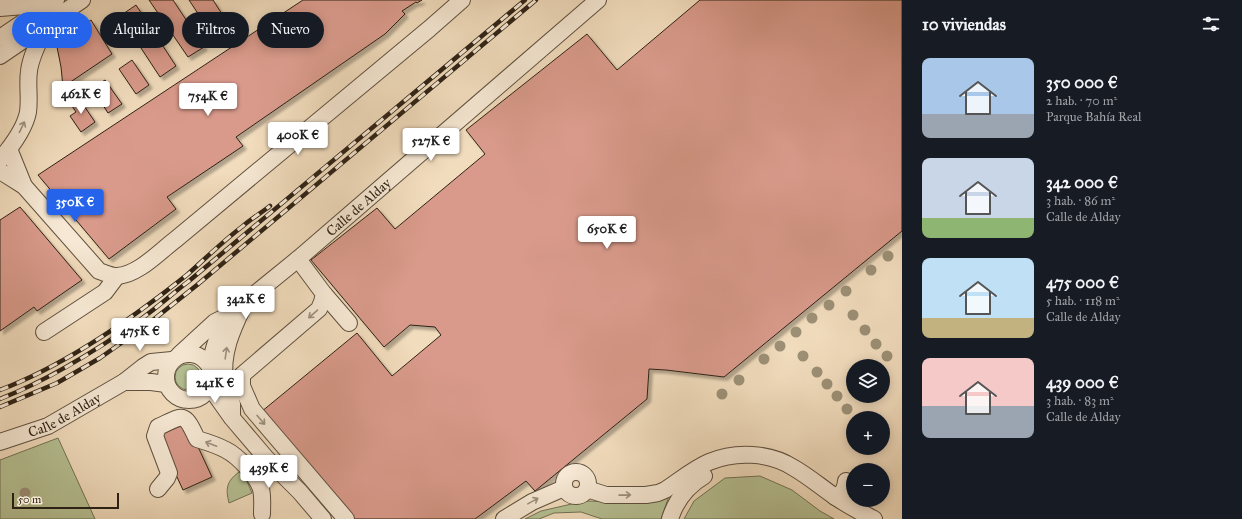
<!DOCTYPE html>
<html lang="es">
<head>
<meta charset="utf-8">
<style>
  :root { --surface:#171b24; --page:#20242c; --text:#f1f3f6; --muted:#9ea1a6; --accent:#2563eb }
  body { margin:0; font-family:"IM FELL Great Primer",serif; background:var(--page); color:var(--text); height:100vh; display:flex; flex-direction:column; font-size:15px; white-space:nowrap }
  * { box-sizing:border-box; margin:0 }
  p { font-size:13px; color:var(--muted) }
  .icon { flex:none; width:22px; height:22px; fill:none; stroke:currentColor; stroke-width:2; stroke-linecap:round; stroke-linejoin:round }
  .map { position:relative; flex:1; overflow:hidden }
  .drawer { display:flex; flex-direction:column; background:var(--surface); width:340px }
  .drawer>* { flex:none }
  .top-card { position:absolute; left:12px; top:12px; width:380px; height:36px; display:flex; gap:8px }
  .controls { position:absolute; left:846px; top:359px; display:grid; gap:8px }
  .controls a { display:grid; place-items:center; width:44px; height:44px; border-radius:50%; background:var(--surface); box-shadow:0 2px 10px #0003; font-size:20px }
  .scale { position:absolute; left:12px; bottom:10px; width:107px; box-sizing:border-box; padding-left:4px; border:2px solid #2e2215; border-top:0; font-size:11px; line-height:14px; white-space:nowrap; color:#2e2215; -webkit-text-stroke:3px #f6e8d4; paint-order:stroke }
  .price { position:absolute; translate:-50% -34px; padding:0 9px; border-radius:4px; background:#fff; color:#222; font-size:13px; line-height:26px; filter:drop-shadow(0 1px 2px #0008) }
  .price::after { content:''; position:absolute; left:50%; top:24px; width:12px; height:9px; margin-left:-6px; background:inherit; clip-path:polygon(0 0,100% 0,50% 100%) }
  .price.current { background:var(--accent); color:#fff }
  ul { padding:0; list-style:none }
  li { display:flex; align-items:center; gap:12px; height:100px; padding:0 20px }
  li span { display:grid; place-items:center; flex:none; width:112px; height:80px; border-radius:8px; color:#555 }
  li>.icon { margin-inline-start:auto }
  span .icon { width:48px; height:48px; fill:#fffc; stroke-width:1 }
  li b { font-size:17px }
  h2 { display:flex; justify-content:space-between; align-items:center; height:48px; padding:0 20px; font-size:17px }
  .chip { padding:0 14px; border-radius:18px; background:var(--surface); box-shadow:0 2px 10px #0003; font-size:14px; line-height:36px }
  .chip.current { background:var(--accent); color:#fff }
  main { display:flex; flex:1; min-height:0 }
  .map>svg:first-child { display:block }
  .green { fill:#b6c194; stroke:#727254 }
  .building { fill:#d99a8b; stroke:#2e2215; filter:url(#shadow) }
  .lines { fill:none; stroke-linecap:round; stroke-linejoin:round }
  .minor-casing { stroke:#5f503f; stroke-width:18 }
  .minor { stroke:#f6e8d4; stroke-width:16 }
  .rail-casing { stroke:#2e2215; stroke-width:4.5 }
  .rail { stroke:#f6e8d4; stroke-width:3; stroke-dasharray:9; stroke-linecap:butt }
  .tree { fill:#9c9076 }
  .oneway { stroke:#9c8f7e }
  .labels { text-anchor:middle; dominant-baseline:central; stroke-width:3; stroke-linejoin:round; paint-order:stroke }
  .street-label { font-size:14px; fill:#2e2215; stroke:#f6e8d4 }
</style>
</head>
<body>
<main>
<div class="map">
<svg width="902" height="519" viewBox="0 0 902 519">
  <defs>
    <filter id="shadow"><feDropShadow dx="3.5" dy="3.5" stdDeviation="1" flood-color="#0004"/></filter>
  </defs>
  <rect width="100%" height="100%" fill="#f1dcbd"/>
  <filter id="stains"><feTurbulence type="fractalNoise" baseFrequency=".005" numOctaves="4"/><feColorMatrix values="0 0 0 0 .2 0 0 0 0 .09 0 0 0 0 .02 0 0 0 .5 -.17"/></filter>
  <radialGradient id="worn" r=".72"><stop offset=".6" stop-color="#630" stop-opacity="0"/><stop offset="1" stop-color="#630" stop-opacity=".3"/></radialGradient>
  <path class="green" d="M175 377a13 13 0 1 1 26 0a13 13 0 1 1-26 0Z
    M58,438L95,519H0V460Z
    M242,470L252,493L229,503C225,487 227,480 242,470Z
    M760,476L792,490L820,511L834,519H684L694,501L725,478Z
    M669,496L661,519H602L581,512L554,513L539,519H525L541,511L576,503L589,501L611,502Z"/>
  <path class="building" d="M149,0H173L204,47L188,57Z
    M189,0H213L231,28L215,39Z
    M303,0H422L417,3L416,2L402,11L405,14L385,34L236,137L243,146L167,197L176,209L109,259L38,175Z
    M700,0H902V231L724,377L666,370L649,369L647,399L535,491L526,481L475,519H351L261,412L357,333L392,376L441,335L435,327L410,325L384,347L311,260L377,208L395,229L485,154L466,130L587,34L617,70Z
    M136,5L176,66L160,77L120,16Z
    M91,20L112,54L63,87L61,67L57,47L62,40Z
    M132,60L149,85L136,94L119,69Z
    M105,80L122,104L108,113L92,88Z
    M78,97L95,122L81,132L70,116L76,112L70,103Z
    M20,207L82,280L37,311L34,307L0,331V220Z
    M187,423L212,477L183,490L158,436Z"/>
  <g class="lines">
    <defs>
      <g id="minor">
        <path d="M0,8L49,4"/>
        <path d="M0,38L56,0"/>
        <path d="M0,56L82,0"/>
        <path d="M9,149L24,186"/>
        <path d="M0,160C11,147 25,128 28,112C30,98 27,84 29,71C31,55 40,39 47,25"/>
        <path d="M0,171L24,186L99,271C105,273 111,276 117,276C138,275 159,252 175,240L429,29L462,0"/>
        <path d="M298,259L324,294L322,302L319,309L242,375V386L252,409L346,519"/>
        <path d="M324,294L349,323"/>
        <path d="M44,332L105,292L117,276"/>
        <circle cx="189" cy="377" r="23"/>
        <path id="s1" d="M179,355L215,322L229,315L298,259L598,0"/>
        <path d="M210,366C214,345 218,334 229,315"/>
        <path d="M124,382H151L166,384"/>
        <path d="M210,387L232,418L266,458L300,492L323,519"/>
        <path d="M232,417C232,413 232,408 232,404C231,396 226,389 225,381C221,354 232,330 243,307"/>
        <path id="s2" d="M0,442L48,426L124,382L143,367L151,362L172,360"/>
        <circle cx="576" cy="484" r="12"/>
        <path d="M158,489L167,478L169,473L155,436L158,427C184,415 184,411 197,439C207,442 217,445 226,450C238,456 257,476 261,489C263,497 262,506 262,514"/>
        <path d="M587,489L606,495H646L658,493L665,490C679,481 693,469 709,462C735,451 769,452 794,468C808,476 821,487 834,496C847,505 860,512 874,519"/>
        <path d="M835,497C843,493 845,490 846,481"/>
        <path d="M504,519L532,502L564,488"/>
        <path d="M670,519C676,500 687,486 704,476"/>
      </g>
    </defs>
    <use href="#minor" class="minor-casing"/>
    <use href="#minor" class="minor"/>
    <defs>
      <path id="rail" d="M0,390C66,365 133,318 188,274C206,258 223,241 243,226C251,219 261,213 270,206
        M0,399C51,379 97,350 141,319C158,307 173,293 189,281L525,0
        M0,407L57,383L100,358L148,324L197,285L536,0"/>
    </defs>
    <use href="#rail" class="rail-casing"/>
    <use href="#rail" class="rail"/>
  </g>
  <g class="tree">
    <circle cx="888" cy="256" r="5.5"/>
    <circle cx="871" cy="270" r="5.5"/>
    <circle cx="846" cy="291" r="5.5"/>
    <circle cx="829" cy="305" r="5.5"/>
    <circle cx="853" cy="315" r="5.5"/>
    <circle cx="812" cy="318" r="5.5"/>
    <circle cx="865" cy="330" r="5.5"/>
    <circle cx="796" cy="332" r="5.5"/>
    <circle cx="876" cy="344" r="5.5"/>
    <circle cx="780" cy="346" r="5.5"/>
    <circle cx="803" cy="356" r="5.5"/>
    <circle cx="887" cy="356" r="5.5"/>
    <circle cx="764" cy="359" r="5.5"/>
    <circle cx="817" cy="372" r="5.5"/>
    <circle cx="739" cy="380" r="5.5"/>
    <circle cx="827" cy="384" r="5.5"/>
    <circle cx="722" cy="394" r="5.5"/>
    <circle cx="837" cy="396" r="5.5"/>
    <circle cx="847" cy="409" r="5.5"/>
    <circle cx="25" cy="493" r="5.5"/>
  </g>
  <defs><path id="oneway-shaft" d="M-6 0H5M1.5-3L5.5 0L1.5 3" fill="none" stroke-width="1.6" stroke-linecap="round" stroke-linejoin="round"/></defs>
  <g class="oneway">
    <use href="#oneway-shaft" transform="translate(22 127) rotate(-64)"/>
    <use href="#oneway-shaft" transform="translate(313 314) rotate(139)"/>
    <use href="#oneway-shaft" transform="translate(226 353) rotate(-82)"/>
    <use href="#oneway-shaft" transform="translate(261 420) rotate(49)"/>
    <use href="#oneway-shaft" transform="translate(211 444) rotate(-159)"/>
    <use href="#oneway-shaft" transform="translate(625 495) rotate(-1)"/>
    <use href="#oneway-shaft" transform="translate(533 501) rotate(-29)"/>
  </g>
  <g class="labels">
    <g class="street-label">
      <text stroke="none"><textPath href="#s1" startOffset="233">Calle de Alday</textPath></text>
      <text stroke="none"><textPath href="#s2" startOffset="70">Calle de Alday</textPath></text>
    </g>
  </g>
  <rect width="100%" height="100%" filter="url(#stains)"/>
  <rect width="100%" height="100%" fill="url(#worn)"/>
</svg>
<div class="controls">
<a><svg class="icon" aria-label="layers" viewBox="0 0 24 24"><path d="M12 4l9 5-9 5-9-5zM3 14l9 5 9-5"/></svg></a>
<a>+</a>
<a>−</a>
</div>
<div class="scale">50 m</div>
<b class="price" style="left:81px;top:115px">462K €</b>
<b class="price" style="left:208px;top:117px">754K €</b>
<b class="price" style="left:298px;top:156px">400K €</b>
<b class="price" style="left:431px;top:162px">527K €</b>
<b class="price current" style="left:75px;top:223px">350K €</b>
<b class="price" style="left:607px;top:250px">650K €</b>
<b class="price" style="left:246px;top:320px">342K €</b>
<b class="price" style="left:140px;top:352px">475K €</b>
<b class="price" style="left:215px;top:404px">241K €</b>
<b class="price" style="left:269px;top:489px">439K €</b>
<div class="top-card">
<a class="chip current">Comprar</a>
<a class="chip">Alquilar</a>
<a class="chip">Filtros</a>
<a class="chip">Nuevo</a>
</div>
</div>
<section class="drawer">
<h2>10 viviendas<svg class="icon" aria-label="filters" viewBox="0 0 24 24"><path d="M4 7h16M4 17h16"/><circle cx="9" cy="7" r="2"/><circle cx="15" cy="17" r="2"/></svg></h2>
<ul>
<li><span style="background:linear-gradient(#a9c7e8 70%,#9aa5b1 0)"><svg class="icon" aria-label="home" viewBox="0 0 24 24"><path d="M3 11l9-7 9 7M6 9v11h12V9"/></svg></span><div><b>350 000 €</b><p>2 hab. · 70 m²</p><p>Parque Bahía Real</p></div></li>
<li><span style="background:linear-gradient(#c9d6e8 75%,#8fb573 0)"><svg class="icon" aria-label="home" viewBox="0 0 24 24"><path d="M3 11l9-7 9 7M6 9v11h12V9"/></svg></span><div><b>342 000 €</b><p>3 hab. · 86 m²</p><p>Calle de Alday</p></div></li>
<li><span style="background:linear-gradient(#bfe0f5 75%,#c2b280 0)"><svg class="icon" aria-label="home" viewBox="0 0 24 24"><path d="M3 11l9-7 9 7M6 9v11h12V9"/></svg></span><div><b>475 000 €</b><p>5 hab. · 118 m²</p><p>Calle de Alday</p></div></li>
<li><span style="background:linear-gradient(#f6c9c9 60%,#9aa5b1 0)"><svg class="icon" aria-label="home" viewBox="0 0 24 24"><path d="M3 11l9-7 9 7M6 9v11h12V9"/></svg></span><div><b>439 000 €</b><p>3 hab. · 83 m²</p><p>Calle de Alday</p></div></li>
</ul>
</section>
</main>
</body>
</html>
